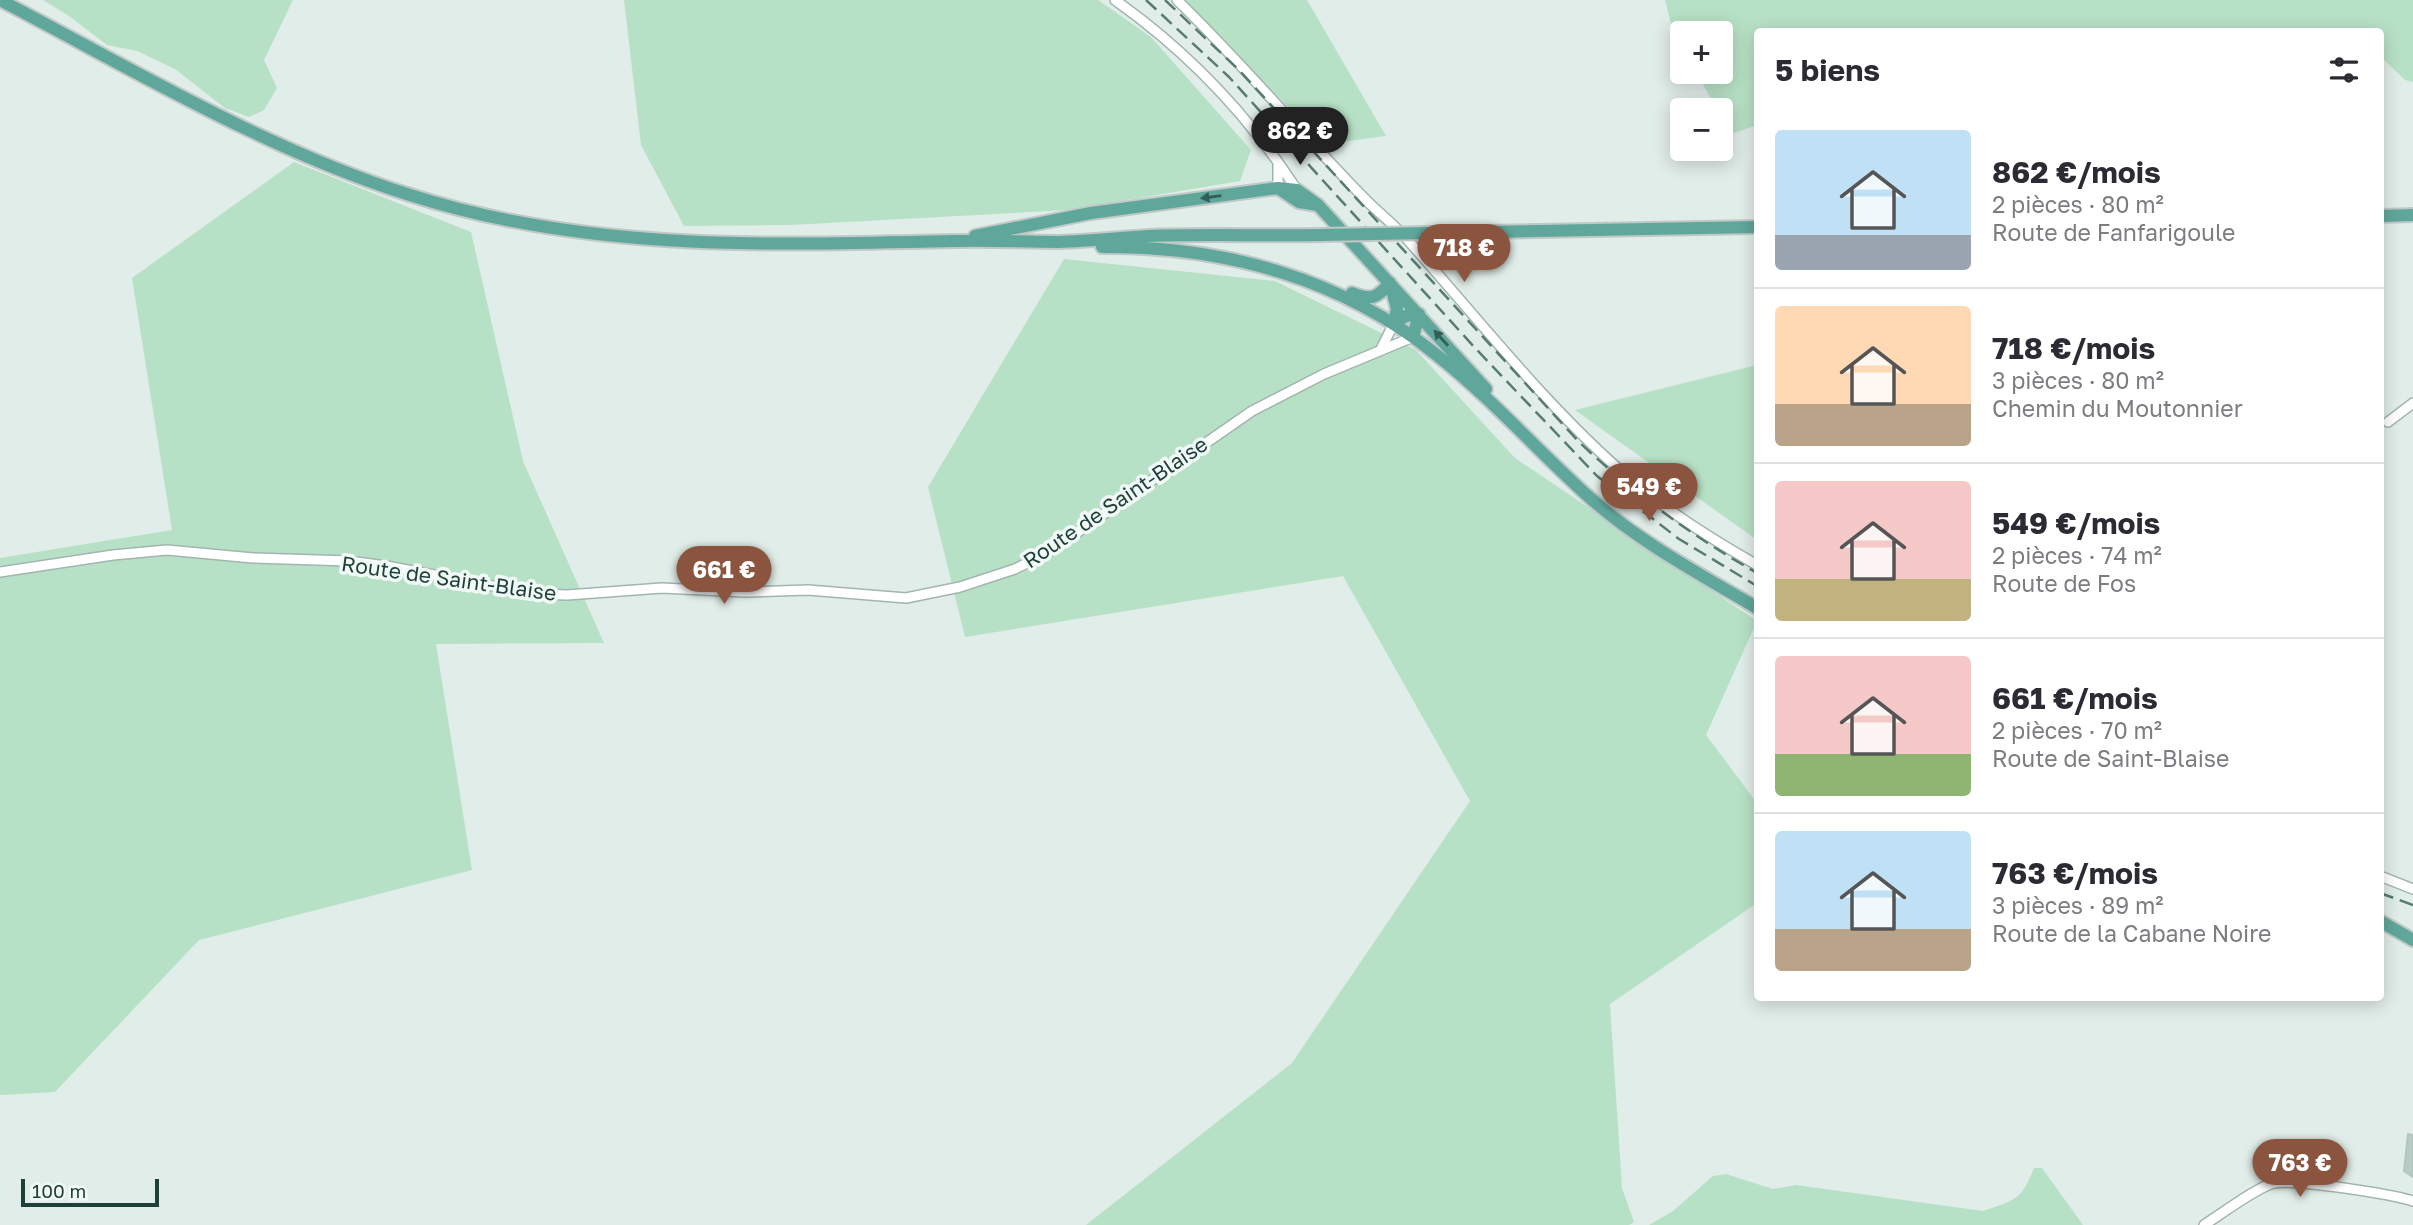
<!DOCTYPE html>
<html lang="fr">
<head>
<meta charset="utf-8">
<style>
  :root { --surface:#fff; --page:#f7f7f7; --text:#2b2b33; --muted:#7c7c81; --line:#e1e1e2; --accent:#8a543e }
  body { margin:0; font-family:"Golos Text",sans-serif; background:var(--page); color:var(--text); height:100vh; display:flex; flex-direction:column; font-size:26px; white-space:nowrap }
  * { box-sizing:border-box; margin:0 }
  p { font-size:23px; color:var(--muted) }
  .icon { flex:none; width:38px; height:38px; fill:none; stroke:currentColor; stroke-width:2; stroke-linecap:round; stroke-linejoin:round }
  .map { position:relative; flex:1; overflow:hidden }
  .panel { position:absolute; left:1754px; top:28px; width:630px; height:973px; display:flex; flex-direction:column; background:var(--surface); border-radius:7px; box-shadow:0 4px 18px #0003 }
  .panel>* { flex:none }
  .controls { position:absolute; left:1670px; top:21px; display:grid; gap:14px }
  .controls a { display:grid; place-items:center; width:63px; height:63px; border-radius:7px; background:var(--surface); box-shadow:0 4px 18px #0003; font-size:35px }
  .scale { position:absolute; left:21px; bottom:18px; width:138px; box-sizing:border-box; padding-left:7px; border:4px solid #1f3f39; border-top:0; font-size:19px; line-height:24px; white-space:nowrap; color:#1f3f39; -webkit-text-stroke:5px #f1f9f6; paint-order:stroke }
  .price { position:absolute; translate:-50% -60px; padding:0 16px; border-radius:24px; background:var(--accent); color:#fff; font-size:23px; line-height:46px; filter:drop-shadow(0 2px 4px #0008) }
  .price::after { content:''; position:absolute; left:50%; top:42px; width:21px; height:16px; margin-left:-10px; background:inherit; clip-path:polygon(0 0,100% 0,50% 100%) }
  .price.on { background:#222; color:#fff }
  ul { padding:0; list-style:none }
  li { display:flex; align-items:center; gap:21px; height:175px; padding:0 21px }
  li+li { border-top:2px solid var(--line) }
  li span { display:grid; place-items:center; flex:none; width:196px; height:140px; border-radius:7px; color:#555 }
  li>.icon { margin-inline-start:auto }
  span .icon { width:84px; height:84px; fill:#fffc; stroke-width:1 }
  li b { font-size:30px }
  h2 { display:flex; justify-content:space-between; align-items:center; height:84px; padding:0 21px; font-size:30px }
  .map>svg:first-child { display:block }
  .green { fill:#b7e1c6 }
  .building { fill:#b8cbc5; stroke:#b2c7c0; stroke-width:2 }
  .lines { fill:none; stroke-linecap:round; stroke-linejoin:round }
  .minor-casing { stroke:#a3b5b0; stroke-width:12 }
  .major-casing { stroke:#c0c9c8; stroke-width:16 }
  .minor { stroke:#fff; stroke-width:9 }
  .major { stroke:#60a79b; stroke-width:12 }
  .rail { stroke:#597b75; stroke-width:2.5; stroke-dasharray:14 7; stroke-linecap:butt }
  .major-bridge-casing { stroke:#c0c9c8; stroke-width:16; stroke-linecap:butt }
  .major-bridge { stroke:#60a79b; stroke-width:12 }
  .oneway { fill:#325e56 }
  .labels { text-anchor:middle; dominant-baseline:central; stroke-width:7; stroke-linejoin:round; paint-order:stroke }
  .street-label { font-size:21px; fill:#1f3f39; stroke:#f1f9f6 }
</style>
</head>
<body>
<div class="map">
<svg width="2413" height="1225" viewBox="0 0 2413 1225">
  <rect width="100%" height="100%" fill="#e1ede8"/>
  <path class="green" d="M43,0H293L264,60L277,88L264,110L249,117L225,108L175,69L137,51L107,45L69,16Z
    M624,0H1098L1151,37L1251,150L1240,181L1068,210L791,225L684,226L641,145Z
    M1180,0H1307L1386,136L1326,144Z
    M1665,0H2413V82L2405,80L2380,56V32H1757V125L1731,134L1696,72H1720V33H1682V47L1673,31Z
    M294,162L471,232L523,461L604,643L436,644L472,870L199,940L55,1092L0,1095V558L172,530L132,278Z
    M1064,259L1275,281L1416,350L1515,458L1757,621L1706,735L1757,803V903L1610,1004L1622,1188L1634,1222L1629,1225H1086L1292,1063L1470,801L1343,576L965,637L928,487Z
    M1757,365V540L1575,410Z
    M2034,1168H2042L2083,1225H1649L1673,1211L1713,1176L1726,1174L1773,1189L1796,1185L1983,1211C2015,1200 2021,1201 2034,1168Z"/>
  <path class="building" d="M2408,1134L2413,1135V1177L2404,1171Z"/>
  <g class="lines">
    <defs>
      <path id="minor" d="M1115,0C1187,51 1249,116 1297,190
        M1177,0C1243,64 1302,135 1367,201C1379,213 1393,224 1405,237C1479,319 1546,407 1630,479C1668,512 1713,540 1757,565
        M1278,162V188
        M1380,351L1394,323
        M2388,422L2413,403
        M0,572L113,555L167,550L253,558L349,561L386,566L537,594L567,595L662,588L744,592L808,590L906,598L960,587L1015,569L1049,552L1252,411L1324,374L1413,337
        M2380,876L2413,889
        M2204,1225C2220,1215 2257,1187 2274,1183C2295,1179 2391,1194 2413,1201"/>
      <path id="major" d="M0,0C134,70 265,149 410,195C587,252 772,245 955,241C990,240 1024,242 1058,242C1088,241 1118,238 1148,236C1205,234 1262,236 1320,235
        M1318,205L1299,202L1278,188L1297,190L1318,205L1486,389
        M2380,216L2413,215
        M1429,233L1757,227
        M975,236L1091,213L1278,188
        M1102,247C1224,246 1342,278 1438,356C1492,399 1538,451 1589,497C1639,542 1700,574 1757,608
        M1391,286L1397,309L1394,323
        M1352,293C1371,301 1377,298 1390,283
        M1394,323L1406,316L1419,314L1413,337
        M2380,921L2413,940"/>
    </defs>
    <use href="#minor" class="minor-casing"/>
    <use href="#major" class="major-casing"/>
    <use href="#minor" class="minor"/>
    <use href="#major" class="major"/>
    <path class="rail" d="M1146,0L1229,77L1476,349L1597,476L1679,539L1757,586
      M1165,0L1239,70L1579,442C1633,493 1692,536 1757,573
      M2380,893L2413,905"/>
    <defs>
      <path id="major-bridge" d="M1320,235L1429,233"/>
    </defs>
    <use href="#major-bridge" class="major-bridge-casing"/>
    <use href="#major-bridge" class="major-bridge"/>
  </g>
  <defs><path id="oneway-solid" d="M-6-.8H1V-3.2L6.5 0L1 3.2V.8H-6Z" transform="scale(1.75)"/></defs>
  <g class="oneway">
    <use href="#oneway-solid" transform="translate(1211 197) rotate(172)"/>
    <use href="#oneway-solid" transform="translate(1441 338) rotate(-132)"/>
  </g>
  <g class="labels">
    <g class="street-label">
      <text transform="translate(1115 502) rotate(-34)">Route de Saint-Blaise</text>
      <text transform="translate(449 578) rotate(8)">Route de Saint-Blaise</text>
    </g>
  </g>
</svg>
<div class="controls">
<a>+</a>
<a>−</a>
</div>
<div class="scale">100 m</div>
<b class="price on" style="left:1300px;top:167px">862 €</b>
<b class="price" style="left:1464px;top:284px">718 €</b>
<b class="price" style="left:1649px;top:523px">549 €</b>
<b class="price" style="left:724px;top:606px">661 €</b>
<b class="price" style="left:2300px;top:1199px">763 €</b>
<section class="panel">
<h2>5 biens<svg class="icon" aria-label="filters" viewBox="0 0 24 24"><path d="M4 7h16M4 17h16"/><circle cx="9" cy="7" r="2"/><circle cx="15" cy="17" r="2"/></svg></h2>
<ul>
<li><span style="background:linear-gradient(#bfe0f5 75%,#9aa5b1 0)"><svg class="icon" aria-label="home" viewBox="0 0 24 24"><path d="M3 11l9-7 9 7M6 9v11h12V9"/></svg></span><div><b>862 €/mois</b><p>2 pièces · 80 m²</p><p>Route de Fanfarigoule</p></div></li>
<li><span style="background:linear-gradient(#ffd9b3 70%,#b9a48a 0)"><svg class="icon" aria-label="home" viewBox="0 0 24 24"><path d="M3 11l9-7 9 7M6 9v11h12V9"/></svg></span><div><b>718 €/mois</b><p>3 pièces · 80 m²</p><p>Chemin du Moutonnier</p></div></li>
<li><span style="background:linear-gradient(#f6c9c9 70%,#c2b280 0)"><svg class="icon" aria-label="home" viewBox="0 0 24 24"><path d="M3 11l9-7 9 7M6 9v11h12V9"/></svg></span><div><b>549 €/mois</b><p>2 pièces · 74 m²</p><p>Route de Fos</p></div></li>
<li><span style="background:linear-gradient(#f6c9c9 70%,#8fb573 0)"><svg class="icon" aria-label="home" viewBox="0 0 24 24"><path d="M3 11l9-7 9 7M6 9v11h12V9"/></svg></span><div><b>661 €/mois</b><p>2 pièces · 70 m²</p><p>Route de Saint-Blaise</p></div></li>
<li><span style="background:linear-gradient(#bfe0f5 70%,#b9a48a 0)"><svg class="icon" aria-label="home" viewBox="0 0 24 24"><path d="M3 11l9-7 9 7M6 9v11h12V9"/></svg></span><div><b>763 €/mois</b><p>3 pièces · 89 m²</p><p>Route de la Cabane Noire</p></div></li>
</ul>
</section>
</div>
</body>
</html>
